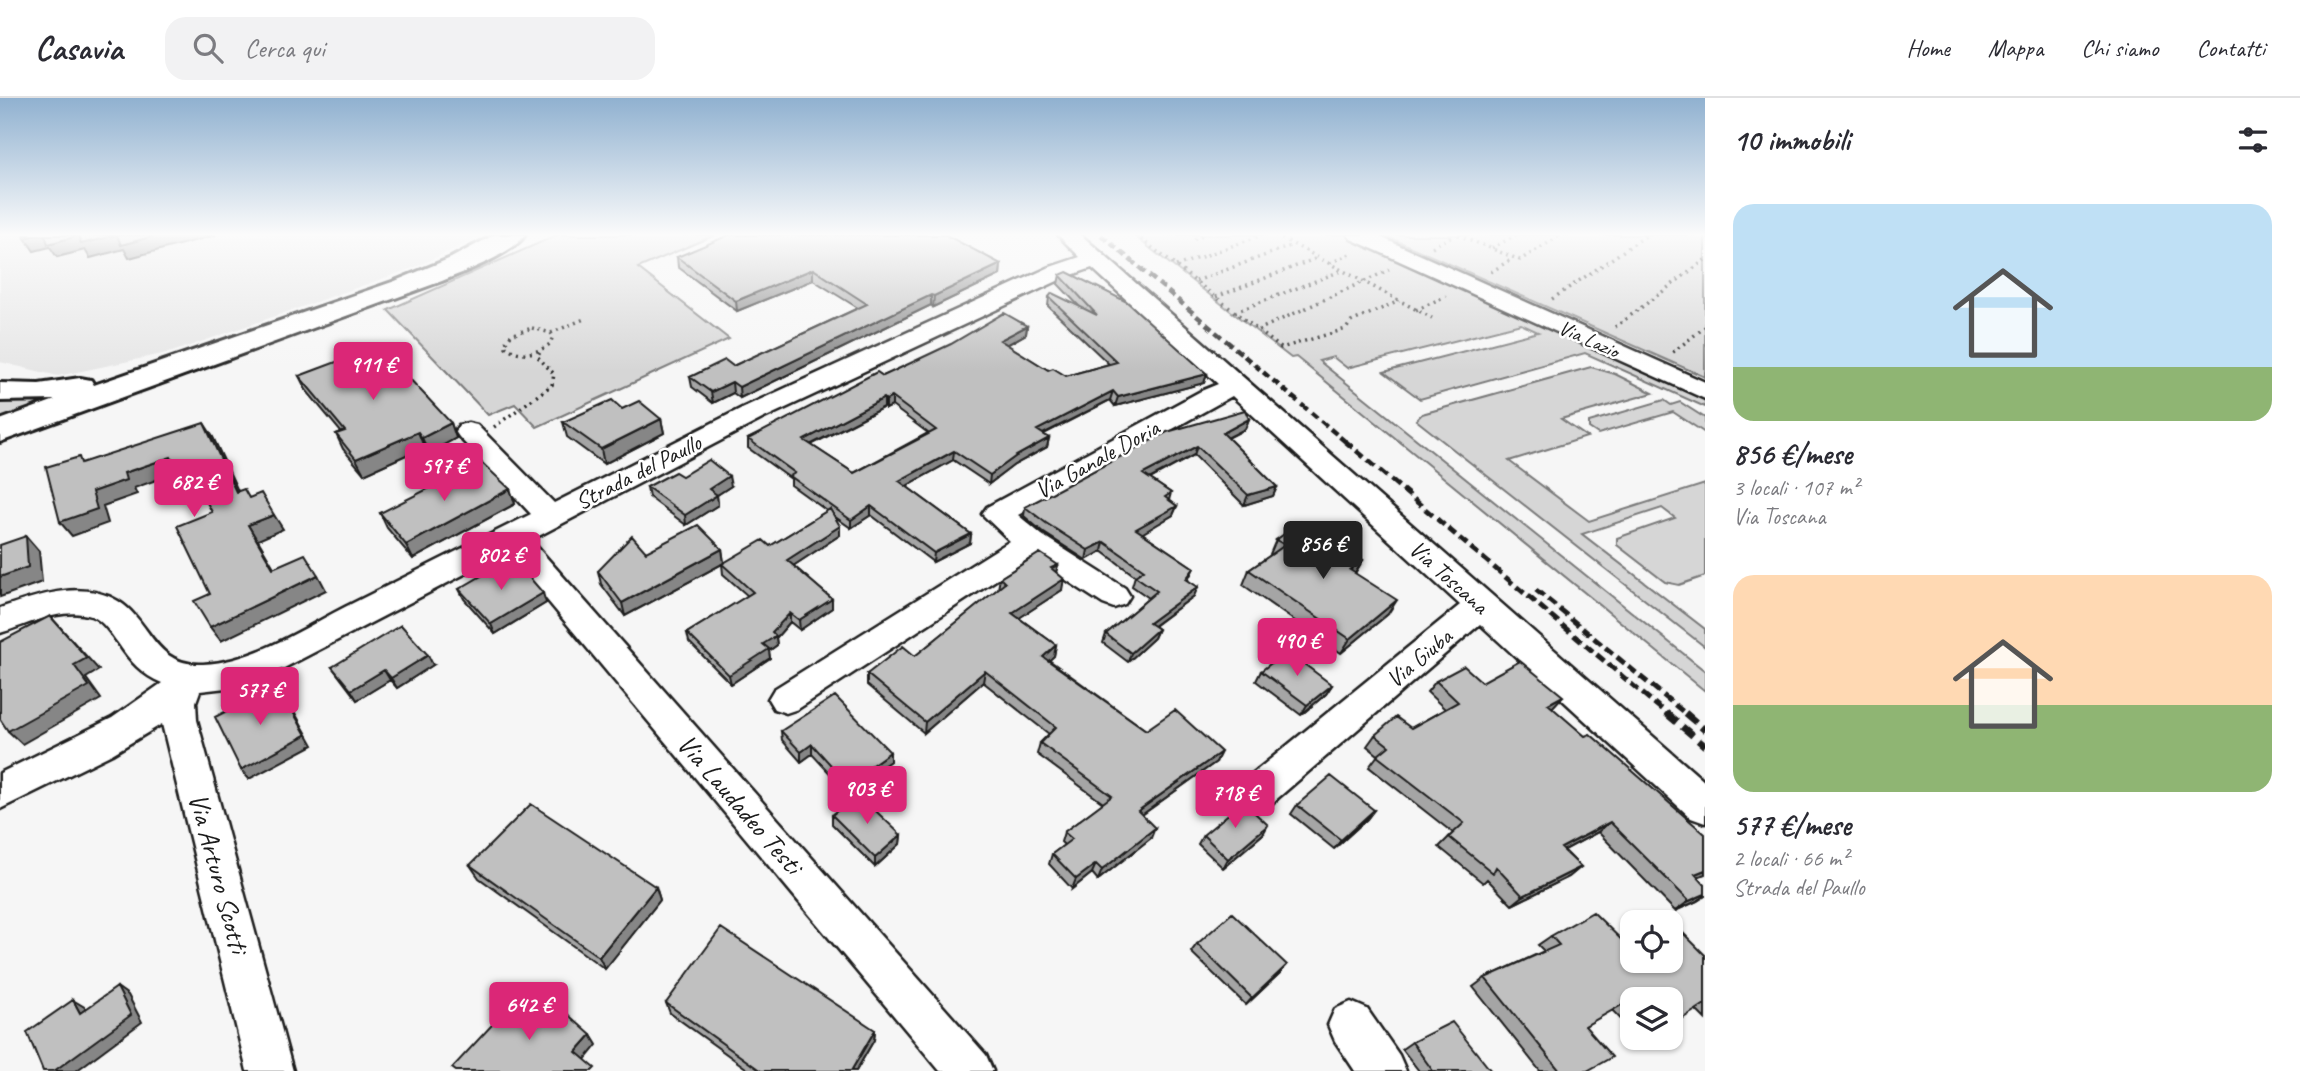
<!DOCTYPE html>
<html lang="it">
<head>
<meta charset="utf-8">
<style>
  :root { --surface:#fff; --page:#f2f2f3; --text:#2b2b33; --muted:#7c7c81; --line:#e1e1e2; --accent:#db2777 }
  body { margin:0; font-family:Caveat,sans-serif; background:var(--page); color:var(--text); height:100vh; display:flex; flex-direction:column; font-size:26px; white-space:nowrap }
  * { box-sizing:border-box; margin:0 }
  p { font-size:23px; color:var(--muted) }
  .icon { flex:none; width:38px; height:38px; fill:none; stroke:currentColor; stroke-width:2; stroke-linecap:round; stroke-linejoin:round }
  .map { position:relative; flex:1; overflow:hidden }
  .panel { display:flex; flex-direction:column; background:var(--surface); width:595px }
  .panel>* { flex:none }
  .controls { position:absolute; left:1620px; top:812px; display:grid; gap:14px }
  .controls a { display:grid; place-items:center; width:63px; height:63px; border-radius:14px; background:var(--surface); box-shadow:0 2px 5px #0004; font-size:35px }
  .price { position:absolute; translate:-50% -60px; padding:0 16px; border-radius:7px; background:var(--accent); color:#fff; font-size:23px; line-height:46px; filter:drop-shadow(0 2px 4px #0008) }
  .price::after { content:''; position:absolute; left:50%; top:42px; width:21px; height:16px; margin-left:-10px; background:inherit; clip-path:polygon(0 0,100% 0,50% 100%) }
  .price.on { background:#222; color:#fff }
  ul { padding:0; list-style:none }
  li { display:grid; align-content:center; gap:14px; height:371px; padding:0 28px }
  li span { display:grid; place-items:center; height:217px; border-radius:21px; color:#555 }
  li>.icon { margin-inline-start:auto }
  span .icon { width:126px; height:126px; fill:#fffc; stroke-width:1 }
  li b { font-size:30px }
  h2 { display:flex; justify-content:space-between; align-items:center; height:84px; padding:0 28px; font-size:30px }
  header { display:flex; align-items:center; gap:42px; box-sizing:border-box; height:98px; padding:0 35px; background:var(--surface); border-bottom:2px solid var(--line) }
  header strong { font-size:33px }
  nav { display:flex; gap:38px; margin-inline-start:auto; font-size:24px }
  .search { width:490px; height:63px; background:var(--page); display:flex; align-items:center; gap:18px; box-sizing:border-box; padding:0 24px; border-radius:21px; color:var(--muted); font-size:26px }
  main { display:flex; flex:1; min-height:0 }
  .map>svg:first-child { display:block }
  .built { fill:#e6e6e6 }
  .green { fill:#d6d6d6; stroke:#797979; stroke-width:2 }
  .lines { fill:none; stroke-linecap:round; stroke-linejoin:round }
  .minor-casing { stroke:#1c1c1c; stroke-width:5 }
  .secondary-casing { stroke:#1c1c1c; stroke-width:6 }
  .path { stroke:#1c1c1c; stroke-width:3.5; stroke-dasharray:2 4.5; stroke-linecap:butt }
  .minor { fill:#fff; fill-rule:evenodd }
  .secondary { fill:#fff; fill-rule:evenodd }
  .rail-far2 { stroke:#1c1c1c; stroke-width:4.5; stroke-dasharray:8 4.5; stroke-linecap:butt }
  .rail-far1 { stroke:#1c1c1c; stroke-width:5; stroke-dasharray:10 5; stroke-linecap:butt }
  .rail { stroke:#1c1c1c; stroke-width:7; stroke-dasharray:14 7; stroke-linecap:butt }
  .wall { fill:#a5a5a5; stroke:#1c1c1c; stroke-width:2; fill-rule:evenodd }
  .shaded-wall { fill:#868686; stroke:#1c1c1c; stroke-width:2 }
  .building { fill:#c0c0c0; stroke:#1c1c1c; stroke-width:2; fill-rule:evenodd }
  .labels { text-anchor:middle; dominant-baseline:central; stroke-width:5; stroke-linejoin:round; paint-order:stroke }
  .far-street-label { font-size:21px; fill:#1c1c1c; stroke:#fff }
  .street-label { font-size:24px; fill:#1c1c1c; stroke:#fff }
  .near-street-label { font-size:28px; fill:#1c1c1c; stroke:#fff }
</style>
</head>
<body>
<header>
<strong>Casavia</strong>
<div class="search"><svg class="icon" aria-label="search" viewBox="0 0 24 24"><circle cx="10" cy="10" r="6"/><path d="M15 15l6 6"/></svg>Cerca qui</div>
<nav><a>Home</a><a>Mappa</a><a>Chi siamo</a><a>Contatti</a></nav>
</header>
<main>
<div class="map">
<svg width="1705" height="973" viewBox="0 0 1705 973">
  <rect width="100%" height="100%" fill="#f6f6f6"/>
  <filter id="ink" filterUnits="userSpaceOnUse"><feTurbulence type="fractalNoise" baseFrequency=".0143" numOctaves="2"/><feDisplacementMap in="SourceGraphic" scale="14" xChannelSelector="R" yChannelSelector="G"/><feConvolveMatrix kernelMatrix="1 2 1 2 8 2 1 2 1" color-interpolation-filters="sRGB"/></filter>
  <g filter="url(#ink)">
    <path class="built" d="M0,137H485L413,170L172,254L58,278L0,264Z"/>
    <path class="green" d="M557,137H715L638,170L729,241L537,329L515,306L488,317L388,212Z
      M1133,137H1347L1705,299V309L1585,255L1420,301L1384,274L1538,234L1521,226L1347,270L1333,259L1319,263L1705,573V593L1296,259L1291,260Z
      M1384,137H1705V279Z
      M1591,269L1615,276L1653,295L1561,321L1587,339L1509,363L1589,423L1705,386V478L1679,487L1665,484L1617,447V440L1675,420L1662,410L1582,436L1705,531V549L1416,322L1422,316Z
      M69,298L0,327V302Z
      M1664,302L1671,307L1680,304L1705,320V335L1673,314L1598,336L1589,330V324Z"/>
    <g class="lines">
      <defs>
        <path id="minor" d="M1058,137H1081L1705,684V725L1691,720L1480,526L1272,705L1259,710L1246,705L1240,693L1246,681L1460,507L1232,298L1018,417L1042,437L1125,490L1130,498L1125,506L1114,510L1103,506L1031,459L798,611L786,615L774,611L768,601L774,591L1010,443L982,416L987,409L1201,293L1218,286L1092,170L1066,179L762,321L531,442L986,957L993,973H940L507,454L284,570L226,590L200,593L196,604L197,622L293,973H247L162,626L112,656L0,711V675L112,620L162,585C142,577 130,563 118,545C111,536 103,522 91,518C63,508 27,527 0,535V510C36,498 82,481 118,503C152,524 153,568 203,566C253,564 302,531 345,509C407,478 469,447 531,416L459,339L455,333L459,327L468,325L477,327L554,405L744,309L1050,169L1080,159Z
          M1348,137H1376L1705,284V301L1351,141Z
          M1351,904L1367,911L1399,957L1406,973H1355L1335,943L1328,927L1335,911Z"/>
        <path id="secondary" d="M494,137H525C512,156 464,174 442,183L0,344V322L55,302L0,303V285L39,286L80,280L91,282L94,287L395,183L451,160Z"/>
      </defs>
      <use href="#minor" class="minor-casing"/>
      <use href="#secondary" class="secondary-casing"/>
      <path class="path" d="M1136,137L1281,250L1346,231L1351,224L1399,203
        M1276,137L1432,220
        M1458,137L1520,162L1561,137
        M1194,141L1203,137
        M1432,149L1454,137
        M1492,150L1516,137
        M1330,165L1350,156
        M1176,168L1262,137
        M1491,174L1513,160
        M1196,183L1293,147
        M1216,199L1317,160
        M1552,201L1647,137
        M1416,212L1446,198
        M1235,214L1341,173
        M1615,229L1705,162
        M532,230L551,235L553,238L550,246C536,256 521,259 506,249L505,245L511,237Z
        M1258,232L1389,172
        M551,235L584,221
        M1673,254L1705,229
        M494,329L552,287L554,276L537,258L541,252"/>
      <use href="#minor" class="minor"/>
      <use href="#secondary" class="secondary"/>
      <path class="rail-far2" d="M1101,137L1347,345"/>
      <path class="rail-far1" d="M1345,343L1668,617
        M1536,492L1687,617"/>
      <path class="rail" d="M1666,615L1705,648
        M1685,615L1705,632"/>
    </g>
    <path class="wall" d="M677,159L1001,166L1000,177L933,209L931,207L740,300L733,295L713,305L692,289L690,279L733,268L858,210L813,182L737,213L678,169Z
      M1060,177L1207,276L1204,285L1115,308L1110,302L1044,336L1049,340L1047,349L1014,367L989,386L953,362L906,388L971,436L970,445L933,464L871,417L851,430L835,419L840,437L793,468L832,501V510L800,532L790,524L776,540L777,547L769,553L770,560L731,586L689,544L687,535L748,498L723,476L722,466L625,518L601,486L598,473L646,454L722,451L724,465L770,448L827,413L791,387V381L748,350V341L883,278L1027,228L1026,236L1007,247L1048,272L1066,278L1109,266L1048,208L1049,199L1079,208L1058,186ZM892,308L928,335L854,375L811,347L884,309L886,311Z
      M299,278L451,325L456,340L429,355L424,349L364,376L343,351L336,336L341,334L306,292Z
      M622,311L661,321L664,335L604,366L567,339L563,324Z
      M1249,321L1245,331L1228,340L1277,389L1273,398L1244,407L1194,357L1150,381L1171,395L1169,402L1177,408L1173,417L1142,435L1194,470L1188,482L1194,498L1154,528L1158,531L1154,540L1128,564L1103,545L1106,536L1149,500L1132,488L1135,478L1102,453L1086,462L1044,435L1024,418L1025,409Z
      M682,378L731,388L717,397L718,407L686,427L649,399L647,389Z
      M510,391L515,406L413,461L387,430L380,415Z
      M1276,442L1363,462L1355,475L1388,516L1341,555L1243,487L1249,472L1271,457L1270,456Z
      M1058,467L1056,474L1062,492L1019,520L1056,547L1054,558L1049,562L1146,632L1216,664L1142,717L1151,740L1098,782L1092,775L1072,791L1049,766L1052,756L1064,747L1061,744L1064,734L1103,705L1037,656L1040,645L1049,636L983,584L924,635L867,587V576L915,558L998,491L1000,480Z
      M500,475L546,505L495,536L464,501L459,491Z
      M433,567L397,590L390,582L357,602L332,569Z
      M1261,573L1332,587L1326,596L1301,617L1256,583Z
      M1436,583L1482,584L1552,610L1697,779L1705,787V798L1697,803L1675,813L1598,734L1564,752L1581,769L1569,779L1512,807L1487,781L1483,785L1439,749L1453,735L1369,669L1378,657L1367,648L1375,637L1411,630L1445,611L1427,594Z
      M781,633L890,654V663L847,694L812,656L801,664L782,642Z
      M1297,707L1374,712L1367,721L1334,751L1291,716Z
      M832,717L901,737L900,746L875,769L832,726Z
      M1263,736L1223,770L1198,746L1203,737Z
      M470,767L656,789L660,802L605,871L479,780Z
      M1551,838L1633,863L1705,857V921L1696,912L1633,901V934L1612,912L1585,928L1587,973H1540L1473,889L1485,880L1544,853L1538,847Z
      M1197,846L1280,875L1246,907L1191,854Z
      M666,905L875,932L874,942L856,973H750L670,915Z
      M1638,940H1652L1643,945Z
      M1412,944L1491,973H1419L1402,951Z"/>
    <path class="shaded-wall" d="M36,137L78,138L216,137L129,160L124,151L90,160L85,152L57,159L50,149L34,153L25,140Z
      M1001,166L1000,177L933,209L934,198Z
      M813,171V182L737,213L736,203Z
      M931,197V207L740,300L739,289Z
      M1027,228L1026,236L999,251L1000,242Z
      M1207,276L1204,285L1115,308L1118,299Z
      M732,284L733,295L713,305L711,294Z
      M1113,293L1110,302L1035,340L1037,332Z
      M892,299V308L886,311V302Z
      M884,300V309L804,350V342Z
      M661,321L664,335L604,366L601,351Z
      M1249,321L1245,331L1219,344L1223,335Z
      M204,325L213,339L245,408L236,394Z
      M451,325L456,340L429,355L422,340Z
      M418,334L424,349L364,376L356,361Z
      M1049,340L1047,349L1014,367L989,386L990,377L1016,358Z
      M1197,348L1194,357L1140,386L1143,376Z
      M954,353L953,362L899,392V383Z
      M171,359L181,373L134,390L137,396L103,408L108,425L72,438L60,424L92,394L124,375Z
      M190,373L200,387L188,391L179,377Z
      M729,378L731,388L711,401L709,391Z
      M1277,389L1273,398L1244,407L1248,397Z
      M510,391L515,406L413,461L406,447Z
      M717,397L718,407L686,427L685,417Z
      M871,408V417L851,430V422Z
      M1177,408L1173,417L1133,441L1136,431Z
      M274,417L283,431L258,442L283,485L248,427Z
      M840,428V437L787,472V462Z
      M971,436L970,445L933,464L934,455Z
      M26,438L39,453L42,484L0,499V479Z
      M1104,444L1102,453L1086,462L1088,452Z
      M722,451L724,465L625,518L622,505Z
      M1363,462L1354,477L1350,472Z
      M1058,467L1055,478L1051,470Z
      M318,477L326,492L221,543L210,529Z
      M1064,481L1062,492L1010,526L1012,515Z
      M1198,489L1194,498L1145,534L1149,525Z
      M543,495L546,505L495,536L491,526Z
      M832,501V510L800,532L799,522Z
      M1397,502L1388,516L1341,555L1350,541Z
      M790,515V524L776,540L777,547L769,553L770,560L731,586L729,577Z
      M50,518L99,572L86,580L101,601L22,646L8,633L74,567Z
      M1158,531L1154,540L1128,564L1131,555Z
      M1056,547L1054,558L1041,570L1043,559Z
      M428,557L433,567L397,590L391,580Z
      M384,572L390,582L357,602L351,592Z
      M985,573L983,584L924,635L925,624Z
      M278,587L285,597L313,647L249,681L241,672Z
      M1332,587L1326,596L1301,617L1307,607Z
      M1563,598L1552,610L1548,606Z
      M812,646V656L801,664V654Z
      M890,654V663L847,694V685Z
      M1221,654L1216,664L1133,723L1138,713Z
      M1374,712L1367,721L1334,751L1341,742Z
      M1610,724L1598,734L1550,760L1561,750Z
      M1268,727L1263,736L1223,770L1228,761Z
      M1155,730L1151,740L1098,782L1102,772Z
      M901,737L900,746L875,769V760Z
      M1096,766L1092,775L1072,791L1076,781Z
      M1581,769L1569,779L1512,807L1523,798Z
      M1705,772V776L1680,786L1695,776Z
      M656,789L660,802L605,871L599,859Z
      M1705,796V798L1697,803L1675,813L1689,803Z
      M1287,867L1280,875L1246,907L1252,900Z
      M117,889L128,897L142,924L76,973H54Z
      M73,902L86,910L92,923L80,915Z
      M875,932L874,942L856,973H851Z
      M591,937L597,947L583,964L576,954Z"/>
    <path class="building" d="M24,137H36L25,140Z
      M45,137H117L81,146L78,138L48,146Z
      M117,137H158L121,147Z
      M729,137H946L1001,166L934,198L931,197L739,289L732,284L711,294L690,279L725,262L733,268L867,206L813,171L736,203L677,159Z
      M1067,174L1127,204L1207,276L1118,299L1113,293L1037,332L1049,340L1016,358L990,377L954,353L899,383L971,436L934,455L871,408L851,422L790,378L795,375L748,341L877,274L883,278L951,246L1004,215L1027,228L1000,242L1048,272L1053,270L1066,278L1117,264L1049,199L1052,195L1097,217L1060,177ZM892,299L936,332L854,375L804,342L884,300L886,302Z
      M379,248L451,325L422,340L418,334L356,361L336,336L345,333L299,278Z
      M612,302L622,311L639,303L661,321L601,351L563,324Z
      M1245,312L1249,321L1223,335L1277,389L1248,397L1197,348L1143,376L1171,395L1165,399L1177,408L1136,431L1194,470L1186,481L1198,489L1149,525L1158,531L1131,555L1106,536L1157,493L1135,478L1144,472L1104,444L1088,452L1046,425L1025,409L1167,334Z
      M204,325L236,394L244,391L249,400L261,395L274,417L248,427L273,470L305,456L318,477L210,529L194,503L210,496L177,428L212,414L190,373L179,377L171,359L124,375L126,382L92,394L97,411L60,424L46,369L79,359L81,365Z
      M709,362L729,378L709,391L717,397L685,417L647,389L675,374L682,378Z
      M481,364L510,391L406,447L380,415Z
      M830,411L840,428L787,462L832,501L799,522L790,515L772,534L776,538L763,546L769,551L729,577L687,535L753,494L722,466L763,442L770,448Z
      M1301,424L1363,462L1350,472L1397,502L1350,541L1249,472L1285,447L1276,442Z
      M698,427L722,451L622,505L598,473L632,438L646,454Z
      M26,438L28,469L0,479V447Z
      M1040,455L1058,467L1051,470L1064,481L1012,515L1056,547L1043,559L1146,632L1175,612L1221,654L1138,713L1155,730L1102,772L1096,766L1076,781L1052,756L1072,741L1064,734L1112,698L1040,645L1056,629L985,573L925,624L867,576L903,548L915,558L1005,485L1000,480Z
      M518,466L543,495L491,526L459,491L495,470L500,475Z
      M50,518L87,560L74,567L89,588L8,633L0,621V544Z
      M401,527L428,557L391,580L384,572L351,592L332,569Z
      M1287,553L1332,587L1307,607L1261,573Z
      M1520,563L1563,598L1548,606L1585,638L1590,636L1705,736V772L1695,776L1705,787V796L1689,803L1610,724L1561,750L1581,769L1523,798L1496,769L1493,775L1449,739L1464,725L1377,658L1389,648L1375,637L1396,619L1411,630L1458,604L1436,583L1464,568L1482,584Z
      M278,587L306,637L241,672L215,619Z
      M835,598L890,654L847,685L812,646L801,654L781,633Z
      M1331,678L1374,712L1341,742L1297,707Z
      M858,696L901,737L875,760L832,717Z
      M1243,704L1268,727L1228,761L1203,737Z
      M531,706L656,789L599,859L470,767Z
      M1593,814L1633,853V863H1671V840L1683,835L1705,857V906L1671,928V901H1633V910L1627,904L1585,928L1612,959L1587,973H1560L1485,880L1559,847L1551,838Z
      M1232,815L1287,867L1252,900L1197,846Z
      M721,830L875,932L851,973H761L666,905Z
      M117,889L131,917L54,973H43L27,934L73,902L80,915Z
      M546,897L591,937L576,954L595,970L592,973H456L452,970L516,901L531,914Z
      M1452,924L1491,973H1433L1412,944Z"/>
  </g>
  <linearGradient id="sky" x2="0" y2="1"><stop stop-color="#90b1d0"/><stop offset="0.5" stop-color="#fbfbfb"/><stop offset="1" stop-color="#fbfbfb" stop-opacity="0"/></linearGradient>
  <rect width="1705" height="273" fill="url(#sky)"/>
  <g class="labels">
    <g class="far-street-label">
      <text transform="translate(1589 241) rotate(24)">Via Lazio</text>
    </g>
    <g class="street-label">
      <text transform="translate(1097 361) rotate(-29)">Via Ganale Doria</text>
      <text transform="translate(638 374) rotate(-27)">Strada del Paullo</text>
      <text transform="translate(1449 479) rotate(42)">Via Toscana</text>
      <text transform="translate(1419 560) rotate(-40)">Via Giuba</text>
    </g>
    <g class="near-street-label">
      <text transform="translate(740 706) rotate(49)">Via Laudadeo Testi</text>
      <text transform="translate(219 775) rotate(75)">Via Arturo Scotti</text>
    </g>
  </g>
</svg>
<div class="controls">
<a><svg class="icon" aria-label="locate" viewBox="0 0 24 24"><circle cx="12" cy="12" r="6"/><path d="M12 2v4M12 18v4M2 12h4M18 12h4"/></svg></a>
<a><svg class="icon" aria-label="layers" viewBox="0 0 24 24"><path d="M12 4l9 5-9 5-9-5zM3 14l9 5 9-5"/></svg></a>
</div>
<b class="price" style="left:373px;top:304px">911 €</b>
<b class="price" style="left:444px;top:405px">597 €</b>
<b class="price" style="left:194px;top:421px">682 €</b>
<b class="price on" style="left:1323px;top:483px">856 €</b>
<b class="price" style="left:501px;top:494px">802 €</b>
<b class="price" style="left:1297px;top:580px">490 €</b>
<b class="price" style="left:260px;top:629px">577 €</b>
<b class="price" style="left:867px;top:728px">903 €</b>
<b class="price" style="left:1235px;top:732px">718 €</b>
<b class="price" style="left:529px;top:944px">642 €</b>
</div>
<section class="panel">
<h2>10 immobili<svg class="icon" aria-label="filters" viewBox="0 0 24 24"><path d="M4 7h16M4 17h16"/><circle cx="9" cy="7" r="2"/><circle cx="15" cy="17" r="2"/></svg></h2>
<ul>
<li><span style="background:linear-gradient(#bfe0f5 75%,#8fb573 0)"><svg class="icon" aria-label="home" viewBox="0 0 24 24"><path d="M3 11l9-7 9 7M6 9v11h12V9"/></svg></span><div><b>856 €/mese</b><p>3 locali · 107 m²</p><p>Via Toscana</p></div></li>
<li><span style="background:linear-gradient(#ffd9b3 60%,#8fb573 0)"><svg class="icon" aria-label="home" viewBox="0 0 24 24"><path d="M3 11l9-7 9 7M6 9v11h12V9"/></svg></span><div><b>577 €/mese</b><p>2 locali · 66 m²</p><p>Strada del Paullo</p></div></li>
</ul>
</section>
</main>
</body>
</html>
